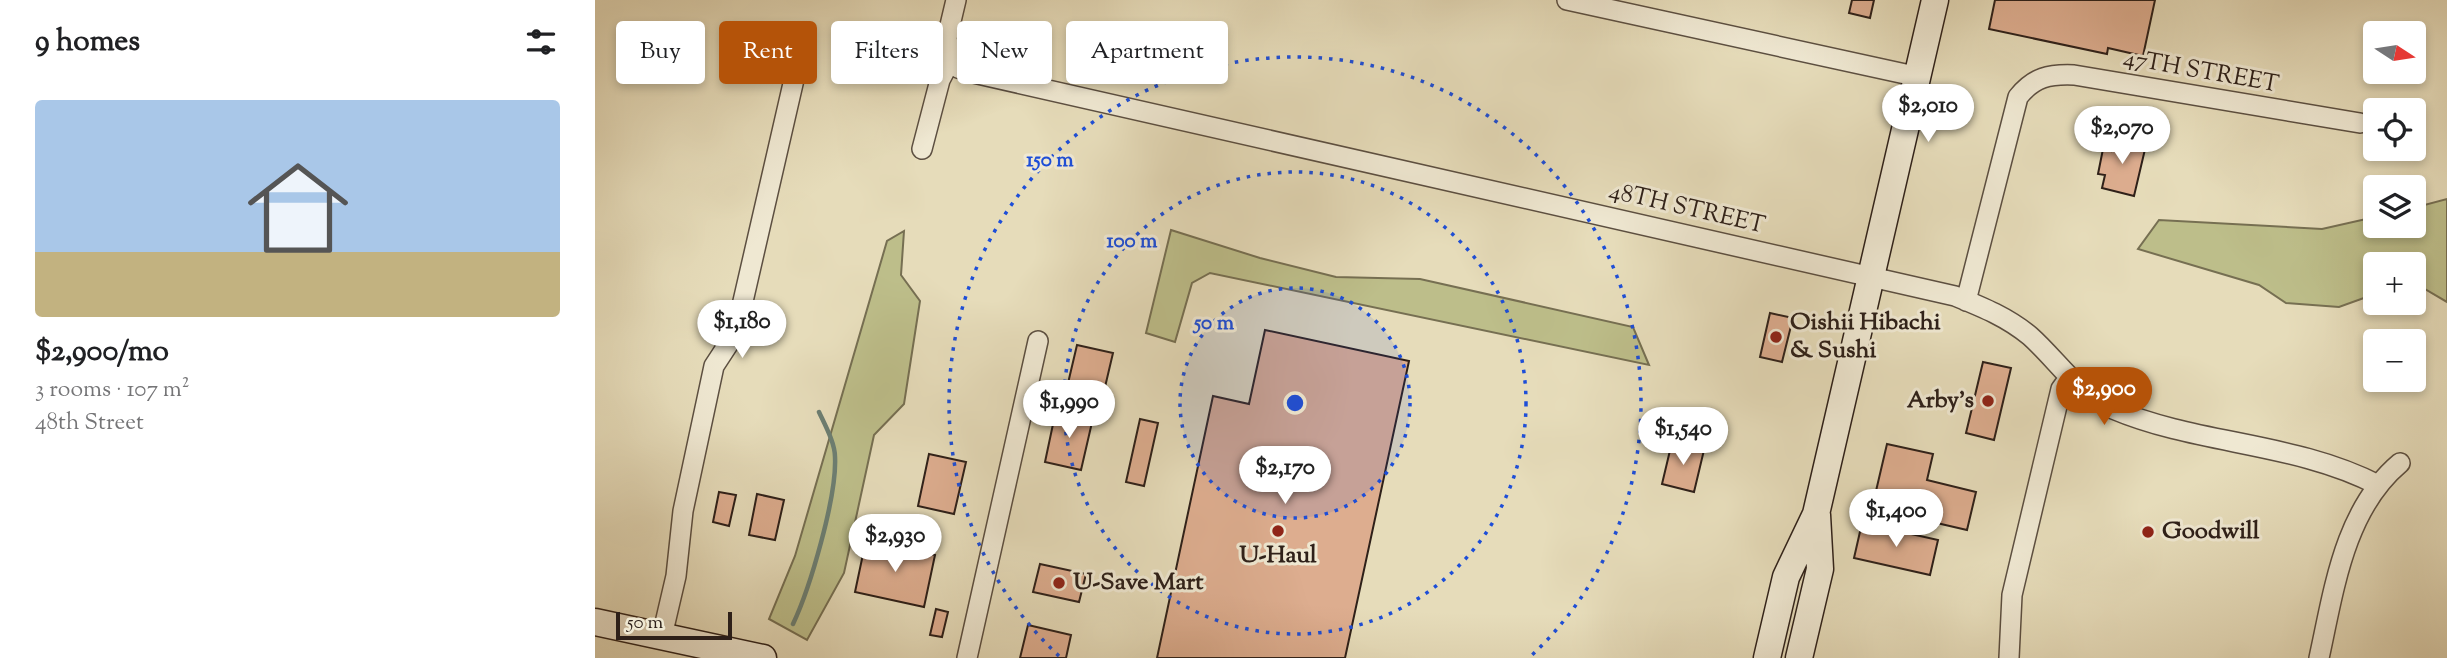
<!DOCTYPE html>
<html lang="en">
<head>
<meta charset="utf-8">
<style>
  :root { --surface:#fff; --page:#f2f2f2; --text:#202124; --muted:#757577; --accent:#b45309 }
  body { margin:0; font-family:"Sorts Mill Goudy",serif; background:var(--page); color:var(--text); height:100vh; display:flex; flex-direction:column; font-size:26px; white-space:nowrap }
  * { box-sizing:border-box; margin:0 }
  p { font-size:23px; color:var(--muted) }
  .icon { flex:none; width:38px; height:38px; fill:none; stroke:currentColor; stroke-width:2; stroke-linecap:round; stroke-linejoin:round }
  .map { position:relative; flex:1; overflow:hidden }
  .details { display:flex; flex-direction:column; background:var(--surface); width:595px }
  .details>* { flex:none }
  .hud { position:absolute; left:21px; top:21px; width:665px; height:63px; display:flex; gap:14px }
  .needle { width:46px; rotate:102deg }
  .controls { position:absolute; left:1768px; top:21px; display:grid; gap:14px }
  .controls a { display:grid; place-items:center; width:63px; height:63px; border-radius:7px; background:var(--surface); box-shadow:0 4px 10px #0003; font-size:35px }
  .scale { position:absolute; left:21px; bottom:18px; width:116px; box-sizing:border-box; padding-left:7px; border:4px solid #2e2019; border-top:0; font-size:19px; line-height:24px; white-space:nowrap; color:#2e2019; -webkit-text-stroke:5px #efe8d2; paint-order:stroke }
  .price { position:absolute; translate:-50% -60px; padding:0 16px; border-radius:24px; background:#fff; color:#222; font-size:23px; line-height:46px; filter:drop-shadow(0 2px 4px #0008) }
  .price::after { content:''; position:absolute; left:50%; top:42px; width:21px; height:16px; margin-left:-10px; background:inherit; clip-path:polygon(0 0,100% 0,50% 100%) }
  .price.active { background:var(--accent); color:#fff }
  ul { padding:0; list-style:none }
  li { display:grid; align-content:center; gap:14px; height:371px; padding:0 35px }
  li span { display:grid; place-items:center; height:217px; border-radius:7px; color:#555 }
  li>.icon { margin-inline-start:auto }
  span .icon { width:126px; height:126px; fill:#fffc; stroke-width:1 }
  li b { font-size:30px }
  h2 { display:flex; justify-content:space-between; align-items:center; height:84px; padding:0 35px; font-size:30px }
  .chip { padding:0 24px; border-radius:7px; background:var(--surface); box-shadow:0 4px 10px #0003; font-size:24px; line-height:63px }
  .chip.active { background:var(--accent); color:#fff }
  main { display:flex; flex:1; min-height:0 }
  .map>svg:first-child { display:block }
  .green { fill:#bdbe8a; stroke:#766f52; stroke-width:2 }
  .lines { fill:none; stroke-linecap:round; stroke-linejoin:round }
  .stream { stroke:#6c7e72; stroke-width:4.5 }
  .building { fill:#ddad8f; stroke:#2e2019; stroke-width:2 }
  .street-casing { stroke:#5c4f41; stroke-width:22 }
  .secondary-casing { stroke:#2e2019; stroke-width:29 }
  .street { stroke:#efe8d2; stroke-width:19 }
  .secondary { stroke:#efe8d2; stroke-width:26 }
  .ring { fill:none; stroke:#1d4ed8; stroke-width:3.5; stroke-dasharray:3.5 7 }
  .poi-dot { fill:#8f2418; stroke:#efe8d2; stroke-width:2.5 }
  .labels { text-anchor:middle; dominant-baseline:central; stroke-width:6; stroke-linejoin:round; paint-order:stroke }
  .street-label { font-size:24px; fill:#2e2019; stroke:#efe8d2 }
  .poi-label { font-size:24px; font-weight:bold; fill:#2e2019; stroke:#efe8d2; text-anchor:start }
  .centre { fill:#1d4ed8; stroke:#efe8d2; stroke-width:3.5 }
  .ring-label { font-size:21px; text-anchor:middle; font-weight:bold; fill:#1d4ed8; stroke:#efe8d2; stroke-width:6; stroke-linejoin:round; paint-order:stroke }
</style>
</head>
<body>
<main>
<section class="details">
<h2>9 homes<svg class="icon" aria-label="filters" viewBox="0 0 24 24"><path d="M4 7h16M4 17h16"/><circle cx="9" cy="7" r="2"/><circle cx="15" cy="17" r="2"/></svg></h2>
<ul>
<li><span style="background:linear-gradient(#a9c7e8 70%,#c2b280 0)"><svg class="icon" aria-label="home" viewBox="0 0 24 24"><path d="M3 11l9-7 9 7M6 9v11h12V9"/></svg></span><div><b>$2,900/mo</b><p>3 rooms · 107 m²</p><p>48th Street</p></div></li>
</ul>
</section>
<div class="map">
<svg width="1852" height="658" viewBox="0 0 1852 658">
  <rect width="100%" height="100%" fill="#e6dcba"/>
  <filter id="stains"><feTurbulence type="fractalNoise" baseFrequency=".00286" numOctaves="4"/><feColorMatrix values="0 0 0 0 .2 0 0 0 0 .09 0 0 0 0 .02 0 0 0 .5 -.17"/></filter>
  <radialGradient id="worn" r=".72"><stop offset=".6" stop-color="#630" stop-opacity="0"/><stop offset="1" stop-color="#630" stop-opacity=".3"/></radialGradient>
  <path class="green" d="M1852,199V302L1818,282V264H1780V294L1744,307L1691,303L1664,285L1543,249L1564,220L1727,229L1780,217V226H1818V208Z
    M576,230L665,258L741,277L825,279L1038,327L1054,365L615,273L597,283L580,342L551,333Z
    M309,231L306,275L325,301L309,404L279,435L249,573L212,640L174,619L200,556L292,241Z"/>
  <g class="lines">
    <path class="stream" d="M198,624C215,588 242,497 240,457C240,443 230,425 224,412"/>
  </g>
  <path class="building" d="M1257,0H1279L1275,18L1254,13Z
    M1400,0H1560L1548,56L1513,48L1512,54L1394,29Z
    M1519,137L1551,145L1539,196L1507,188L1510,175L1503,174L1508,149L1516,151Z
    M1175,313L1198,318L1187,362L1165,357Z
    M670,330L814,361L750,658H562L618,396L654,404Z
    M482,345L518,353L506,404L470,396Z
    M1388,362L1416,368L1399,440L1371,433Z
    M461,410L498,418L486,470L450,462Z
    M545,419L563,423L549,486L531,482Z
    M1077,442L1109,450L1099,492L1067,484Z
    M1292,444L1338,454L1332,480L1381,492L1372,530L1277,508Z
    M334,454L371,462L359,514L323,506Z
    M124,492L141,495L134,526L118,522Z
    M162,494L189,500L180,540L154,535Z
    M1267,523L1343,540L1335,575L1259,558Z
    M271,540L340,555L329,607L260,592Z
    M445,564L491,574L484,602L438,592Z
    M341,609L353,612L347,637L335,635Z
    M433,625L476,635L471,658H425Z"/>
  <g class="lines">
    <defs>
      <path id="street" d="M361,0L352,38L356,59L363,68L374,72L1360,296C1387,307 1412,317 1435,336C1463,361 1482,393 1518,409C1603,445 1700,442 1783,485
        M972,0L1324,77
        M327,149L345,80L356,59
        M1371,301L1423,97C1439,77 1454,74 1479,75L1765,123
        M67,636L81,576L88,511L119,366L138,337L143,323L200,75
        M372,658L443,341
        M1414,658L1417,595L1466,389L1474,378
        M1724,658C1739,590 1749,510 1805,463"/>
      <path id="secondary" d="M0,622L168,658
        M1172,658L1191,577L1221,514L1340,0
        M1204,658L1225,569L1222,515"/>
    </defs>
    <use href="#street" class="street-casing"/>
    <use href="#secondary" class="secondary-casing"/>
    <use href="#street" class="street"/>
    <use href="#secondary" class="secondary"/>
  </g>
  <circle cx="700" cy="403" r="115" fill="#1d4ed8" fill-opacity=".12"/>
  <g class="ring">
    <circle cx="700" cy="403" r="115"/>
    <circle cx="700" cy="403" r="231"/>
    <path d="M464 656A346 346 0 1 1 936 656"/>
  </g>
  <g class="poi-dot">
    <circle cx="1181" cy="337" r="7"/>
    <circle cx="1393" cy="401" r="7"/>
    <circle cx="683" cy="531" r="7"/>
    <circle cx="1553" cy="532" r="7"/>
    <circle cx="464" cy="583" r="7"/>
  </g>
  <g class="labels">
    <g class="street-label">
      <text transform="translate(1606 72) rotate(10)">47TH STREET</text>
      <text transform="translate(1092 209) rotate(13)">48TH STREET</text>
    </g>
    <g class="poi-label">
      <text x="1195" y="323">Oishii Hibachi<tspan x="1195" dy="28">&amp; Sushi</tspan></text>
      <text x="1379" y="401" text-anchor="end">Arby's</text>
      <text x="1567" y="532">Goodwill</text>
      <text x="683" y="556" text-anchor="middle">U-Haul</text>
      <text x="478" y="583">U-Save Mart</text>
    </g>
  </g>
  <circle cx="700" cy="403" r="10" class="centre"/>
  <g class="ring-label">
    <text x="455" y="166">150 m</text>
    <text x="537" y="247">100 m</text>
    <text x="619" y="329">50 m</text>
  </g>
  <rect width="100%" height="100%" filter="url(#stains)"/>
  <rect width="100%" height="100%" fill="url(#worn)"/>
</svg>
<div class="controls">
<a><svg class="needle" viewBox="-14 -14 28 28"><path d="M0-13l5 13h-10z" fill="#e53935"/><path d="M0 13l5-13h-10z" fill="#757577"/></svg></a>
<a><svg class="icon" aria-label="locate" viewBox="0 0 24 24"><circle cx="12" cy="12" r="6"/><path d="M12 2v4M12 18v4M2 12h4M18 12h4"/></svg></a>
<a><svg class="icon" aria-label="layers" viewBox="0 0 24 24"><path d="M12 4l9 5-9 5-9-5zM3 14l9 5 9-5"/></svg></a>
<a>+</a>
<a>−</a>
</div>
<div class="scale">50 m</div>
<b class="price" style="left:1333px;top:144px">$2,010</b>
<b class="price" style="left:1527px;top:166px">$2,070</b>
<b class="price" style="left:147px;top:360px">$1,180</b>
<b class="price active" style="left:1509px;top:427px">$2,900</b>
<b class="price" style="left:474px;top:440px">$1,990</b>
<b class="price" style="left:1088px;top:467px">$1,540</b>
<b class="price" style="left:690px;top:506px">$2,170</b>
<b class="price" style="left:1301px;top:549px">$1,400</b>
<b class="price" style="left:300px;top:574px">$2,930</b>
<div class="hud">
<a class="chip">Buy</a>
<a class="chip active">Rent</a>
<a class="chip">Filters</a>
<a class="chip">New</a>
<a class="chip">Apartment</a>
</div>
</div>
</main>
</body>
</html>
